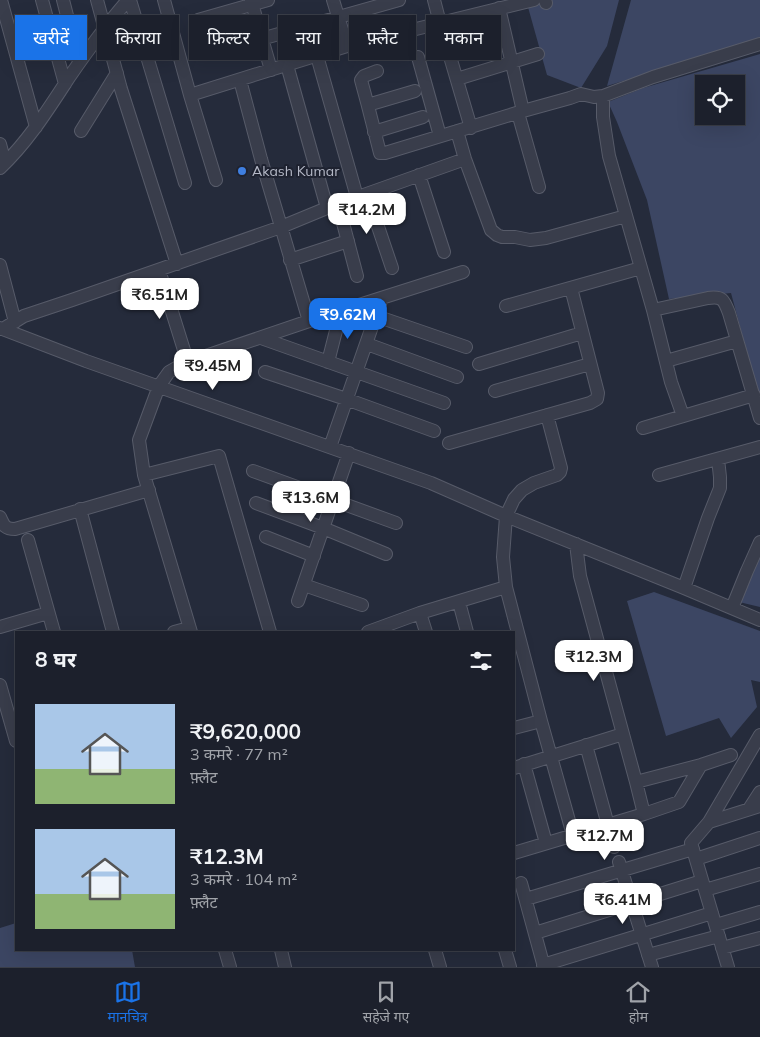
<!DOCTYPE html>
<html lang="hi">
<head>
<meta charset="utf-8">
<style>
  :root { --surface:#1c202c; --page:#292d38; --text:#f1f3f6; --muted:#a0a3a9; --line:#3a3e48; --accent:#1a73e8 }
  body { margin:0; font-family:Mulish,"Noto Sans Devanagari",sans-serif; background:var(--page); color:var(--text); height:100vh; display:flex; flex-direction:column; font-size:19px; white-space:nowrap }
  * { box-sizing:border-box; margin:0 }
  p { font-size:16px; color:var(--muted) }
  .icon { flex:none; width:28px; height:28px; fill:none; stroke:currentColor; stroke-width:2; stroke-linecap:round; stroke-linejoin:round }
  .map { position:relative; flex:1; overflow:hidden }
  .drawer { position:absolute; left:15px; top:631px; width:500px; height:320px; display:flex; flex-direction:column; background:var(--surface); border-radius:0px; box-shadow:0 5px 20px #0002,0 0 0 1px var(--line) }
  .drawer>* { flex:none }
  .banner { position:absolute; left:15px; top:15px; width:500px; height:45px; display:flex; gap:10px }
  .buttons { position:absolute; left:695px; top:75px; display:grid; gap:10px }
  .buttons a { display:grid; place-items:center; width:50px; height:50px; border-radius:0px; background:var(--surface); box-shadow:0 5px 20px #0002,0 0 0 1px var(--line); font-size:25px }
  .price { position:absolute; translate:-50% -42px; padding:0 11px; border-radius:10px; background:#fff; color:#222; font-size:16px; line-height:32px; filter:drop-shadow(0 1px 2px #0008) }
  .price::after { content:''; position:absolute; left:50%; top:30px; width:15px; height:11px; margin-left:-8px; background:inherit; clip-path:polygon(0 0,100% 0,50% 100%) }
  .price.active { background:var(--accent); color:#fff }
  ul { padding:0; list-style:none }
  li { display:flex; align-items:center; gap:15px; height:125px; padding:0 20px }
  li span { display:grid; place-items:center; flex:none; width:140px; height:100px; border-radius:0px; color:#555 }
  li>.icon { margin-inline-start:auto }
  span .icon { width:60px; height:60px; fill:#fffc; stroke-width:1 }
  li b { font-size:21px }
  h2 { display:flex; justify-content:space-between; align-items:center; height:60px; padding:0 20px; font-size:21px }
  .chip { padding:0 18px; border-radius:0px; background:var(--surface); box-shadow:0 5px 20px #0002,0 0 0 1px var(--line); font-size:18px; line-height:45px }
  .chip.active { background:var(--accent); color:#fff }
  .dock { display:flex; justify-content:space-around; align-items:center; height:70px; border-top:1px solid var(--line); background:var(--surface); font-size:14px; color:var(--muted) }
  .dock a { display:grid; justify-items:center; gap:2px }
  .dock .active { color:var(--accent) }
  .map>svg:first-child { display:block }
  .water { fill:#3c4663; fill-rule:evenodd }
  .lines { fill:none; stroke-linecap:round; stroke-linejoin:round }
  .minor-casing { stroke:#575b69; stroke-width:14 }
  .minor { stroke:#393d4b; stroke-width:12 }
  .shop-dot { fill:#3f7fe0; stroke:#1e2230; stroke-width:2 }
  .labels { text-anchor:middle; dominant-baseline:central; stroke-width:4; stroke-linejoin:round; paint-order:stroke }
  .poi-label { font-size:14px; fill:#b4b8c6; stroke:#1e2230; text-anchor:start }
</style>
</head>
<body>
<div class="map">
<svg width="760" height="967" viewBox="0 0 760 967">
  <rect width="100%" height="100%" fill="#252b3b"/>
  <path class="water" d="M526,0H619L607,46L581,88L547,75Z
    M631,0H760V39L607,86Z
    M760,54V401L731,293L669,299L647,200L617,122L608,102L643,88ZM704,84H736V116H704Z
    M760,553V607L739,602Z
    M654,592L760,631V682L751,680L757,707L731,738L719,718L666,736L627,601Z
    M16,923V950H132L135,967H0V928Z"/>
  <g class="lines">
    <defs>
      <path id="minor" d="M1,0L36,127
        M42,0L65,84
        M63,0L79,62
        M97,0L121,89L177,264
        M130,0L185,183
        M164,0L190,95L216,180
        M251,0L271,70
        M333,0L347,46
        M434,0L440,23
        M545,0L546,3
        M499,8L523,111
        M198,20L268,0
        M208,54L399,0
        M317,56L357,197
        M418,57L440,136
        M451,60L471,128
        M287,65L327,208
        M457,79L538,54
        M240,80L261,159L309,321
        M415,91L371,104L368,106L380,153H385L523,111L570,98L581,94L594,97L603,96L653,77L760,44
        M190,95L347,46L534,0
        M603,96V117L609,156L653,310L671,382L683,416
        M368,106L361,80L364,76L377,71
        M518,113L539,187
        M81,131L117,73
        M457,131L465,159L491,230L497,235L502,237H515L530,240L546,238L626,216
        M374,132L423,117
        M0,144L5,163
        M0,168C28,142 49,108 70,76C88,50 107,24 128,0
        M419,175L444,252
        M367,194L392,268
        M338,204L357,276
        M290,260L348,241
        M0,265L15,322
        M159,270L188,363
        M506,306L641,268
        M653,310L708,298C723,296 724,300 729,313L760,418
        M376,316L466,347
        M0,328L86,361L431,483L506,516L684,588L760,620
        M0,329H3L24,316L72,300L281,227L327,208L465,159
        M261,338L444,403
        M367,344L457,377
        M666,361L737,341
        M328,362L341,311
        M479,364L582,333
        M265,372L346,399L434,431
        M495,391L590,364
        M547,415L561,468L560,472L557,475L534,483L522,490L514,499L506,516L503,557L506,587L541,721L573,835
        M643,428L754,395
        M449,443L590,403L597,399L598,393L571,288
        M330,447L382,298
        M253,471L396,523
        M144,475L219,456L270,632
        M659,475L760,447
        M256,503L323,528L386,554
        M80,509L113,632
        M0,517C4,526 5,529 15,529L149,490
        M266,537L314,556
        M28,540L54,632
        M576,544L580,576L636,782L644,814
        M304,585L362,605
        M684,588L708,518L720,488V477L718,459
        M298,601L349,453
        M459,602L467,632
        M732,608L747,571L760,542
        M420,613L426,632
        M0,627L48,613
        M174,632L189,628
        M191,632L144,475L139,440L159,386L169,372L176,368L197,359L309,321L463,272
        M368,632L420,613L506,587
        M0,685L16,741
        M514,728L541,721
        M586,745L614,847
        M524,764L546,843
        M514,768L623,734
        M636,782L701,765L731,755
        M749,809L760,792
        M709,822L760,806
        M514,853L644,814L679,802L701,765
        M696,859L760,838
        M619,862L652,967
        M521,883L544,967
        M705,890L760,874
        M526,899L693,849
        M716,925L760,912
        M535,933L702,881
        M722,948L760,938
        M225,950L230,967
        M281,950L285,967
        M435,950L440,967
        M505,950L510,967
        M648,955L719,936
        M543,965L712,913
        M728,967L691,843L709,822L760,735"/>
    </defs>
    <use href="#minor" class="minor-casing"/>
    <use href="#minor" class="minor"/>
  </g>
  <circle class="shop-dot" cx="242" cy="171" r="5"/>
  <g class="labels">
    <g class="poi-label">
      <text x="252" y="171">Akash Kumar</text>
    </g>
  </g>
</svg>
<div class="buttons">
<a><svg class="icon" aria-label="locate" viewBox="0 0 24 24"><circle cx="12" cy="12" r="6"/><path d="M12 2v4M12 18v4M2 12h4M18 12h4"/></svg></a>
</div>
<b class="price" style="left:367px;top:235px">₹14.2M</b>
<b class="price" style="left:160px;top:320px">₹6.51M</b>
<b class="price active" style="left:348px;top:340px">₹9.62M</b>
<b class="price" style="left:213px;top:391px">₹9.45M</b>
<b class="price" style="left:311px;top:523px">₹13.6M</b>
<b class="price" style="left:594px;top:682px">₹12.3M</b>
<b class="price" style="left:605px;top:861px">₹12.7M</b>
<b class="price" style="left:623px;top:925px">₹6.41M</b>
<div class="banner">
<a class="chip active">खरीदें</a>
<a class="chip">किराया</a>
<a class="chip">फ़िल्टर</a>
<a class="chip">नया</a>
<a class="chip">फ़्लैट</a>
<a class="chip">मकान</a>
</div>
<section class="drawer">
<h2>8 घर<svg class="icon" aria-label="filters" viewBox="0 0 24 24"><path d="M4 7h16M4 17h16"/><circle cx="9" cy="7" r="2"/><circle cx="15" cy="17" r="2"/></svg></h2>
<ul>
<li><span style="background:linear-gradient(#a9c7e8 65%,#8fb573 0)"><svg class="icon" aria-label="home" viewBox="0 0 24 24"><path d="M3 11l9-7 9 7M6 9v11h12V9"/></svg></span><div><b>₹9,620,000</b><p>3 कमरे · 77 m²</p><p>फ़्लैट</p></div></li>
<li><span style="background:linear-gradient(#a9c7e8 65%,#8fb573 0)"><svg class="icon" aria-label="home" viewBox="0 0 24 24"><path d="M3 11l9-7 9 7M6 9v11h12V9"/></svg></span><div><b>₹12.3M</b><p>3 कमरे · 104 m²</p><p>फ़्लैट</p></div></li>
</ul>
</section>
</div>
<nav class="dock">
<a class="active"><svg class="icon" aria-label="map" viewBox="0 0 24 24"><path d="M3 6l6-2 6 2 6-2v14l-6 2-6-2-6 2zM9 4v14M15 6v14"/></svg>मानचित्र</a>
<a><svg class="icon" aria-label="saved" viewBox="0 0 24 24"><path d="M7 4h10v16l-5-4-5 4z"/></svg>सहेजे गए</a>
<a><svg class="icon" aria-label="home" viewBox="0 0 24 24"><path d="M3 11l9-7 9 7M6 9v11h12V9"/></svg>होम</a>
</nav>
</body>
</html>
